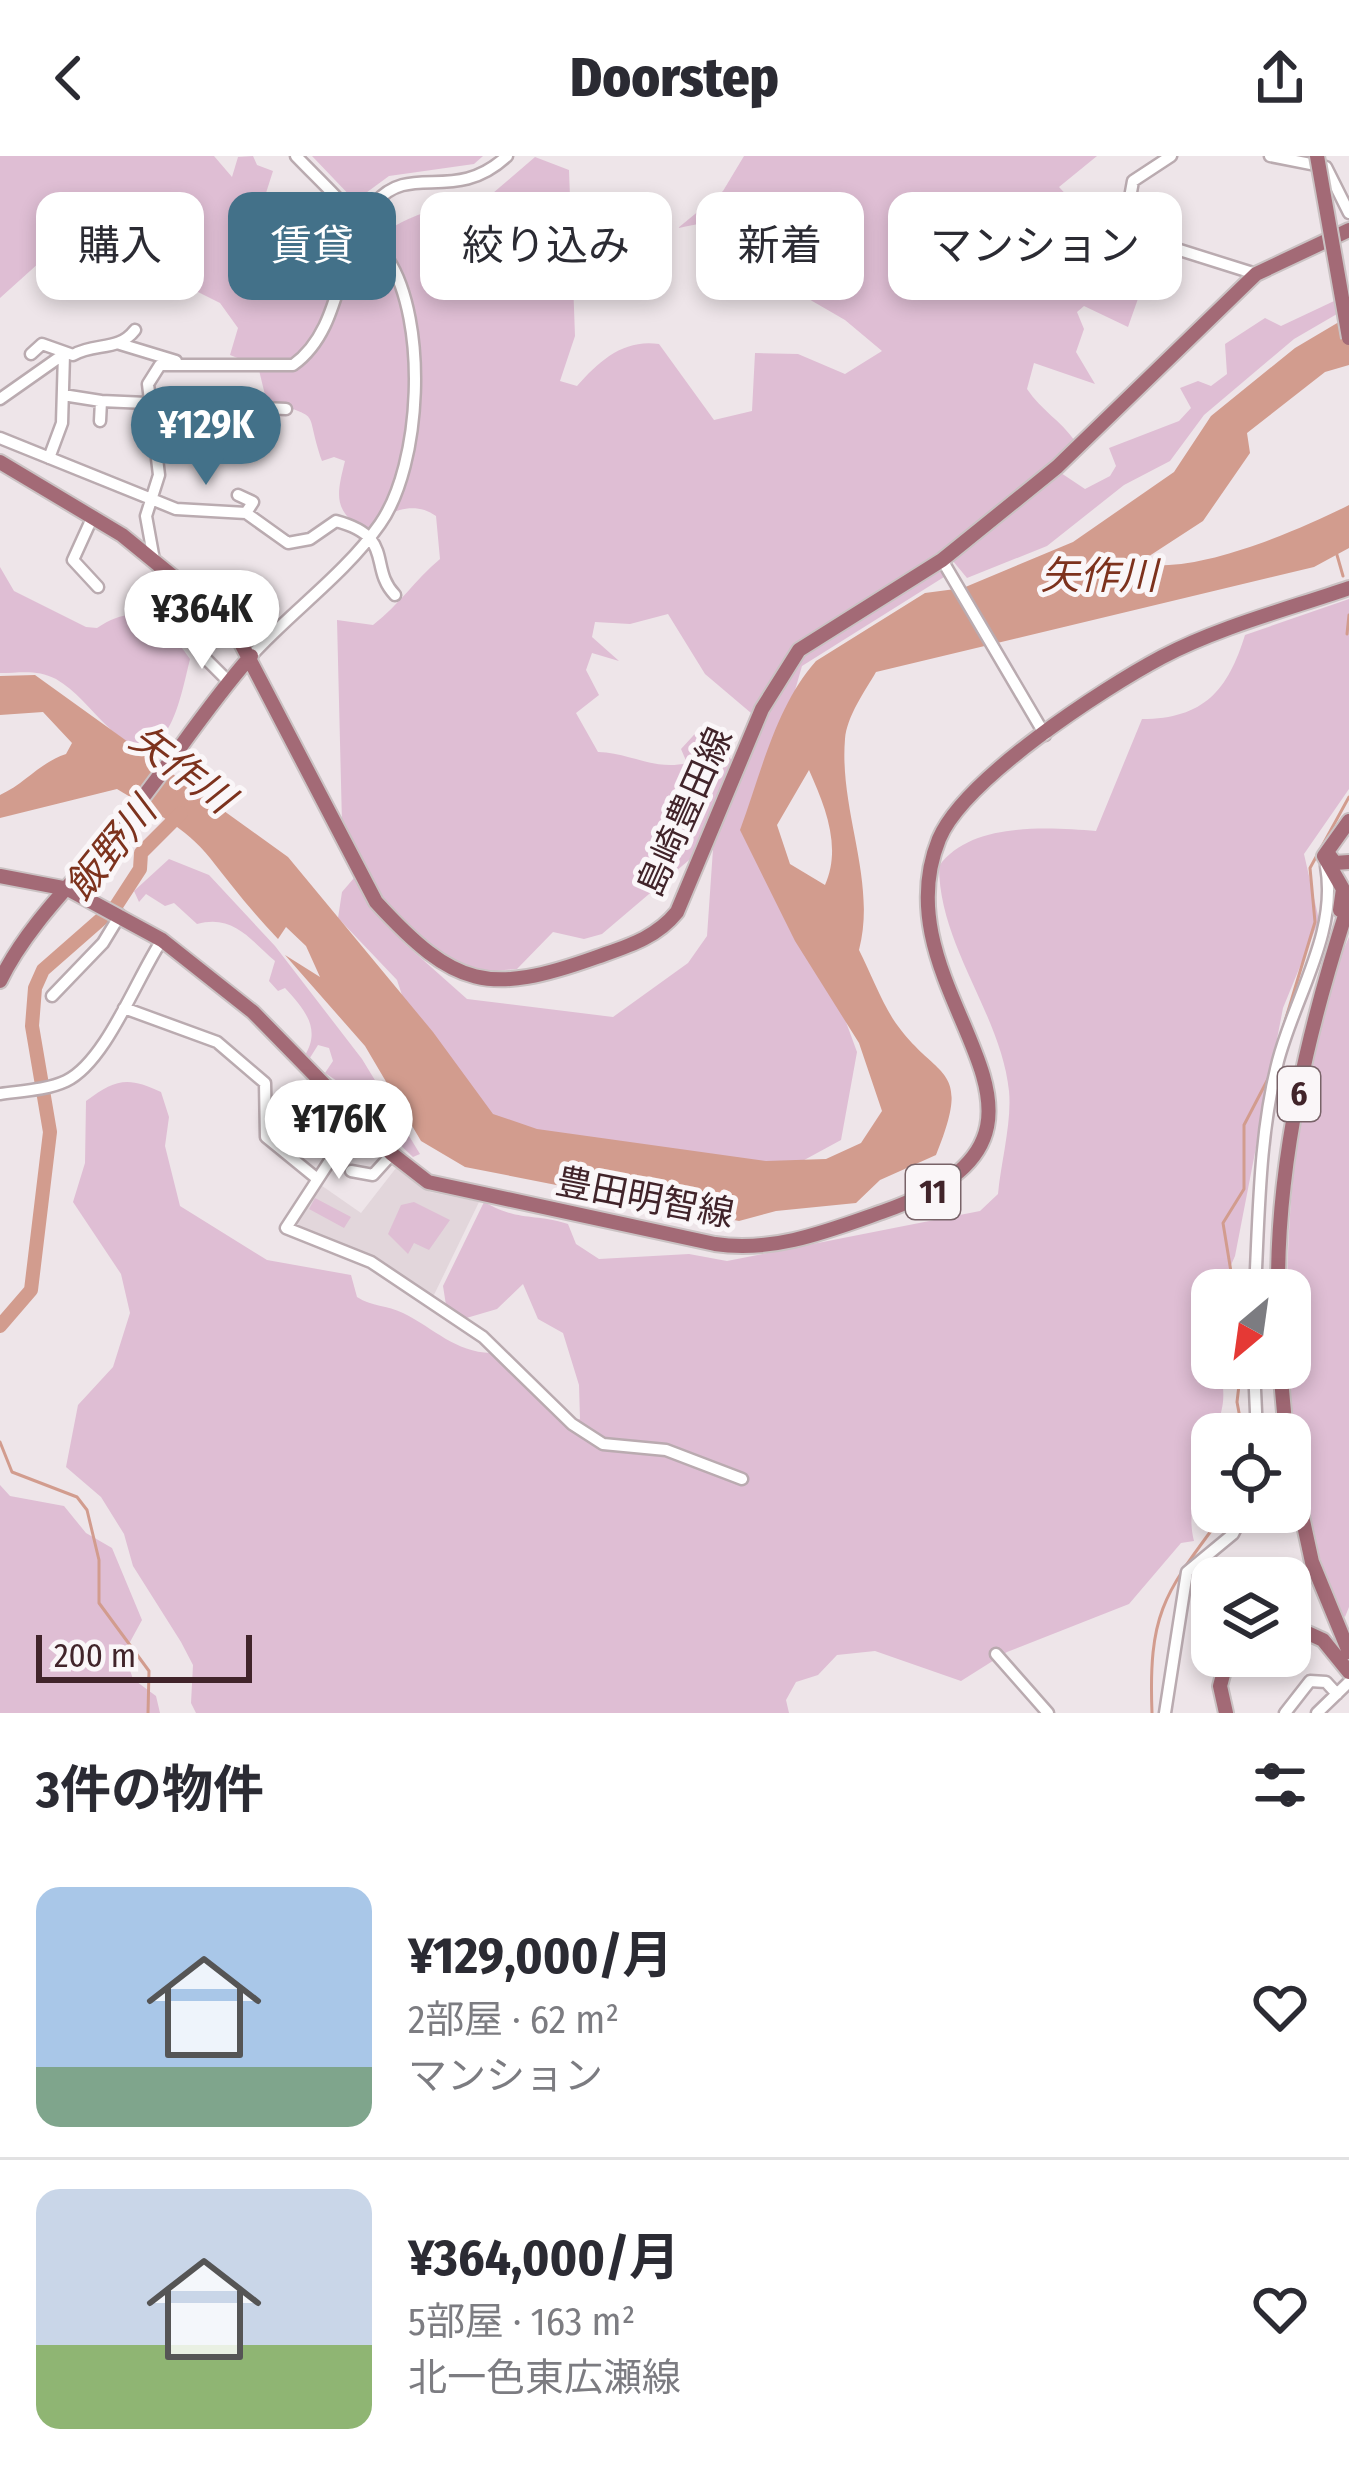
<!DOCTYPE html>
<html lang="ja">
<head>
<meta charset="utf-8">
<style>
  :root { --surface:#fff; --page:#f2f2f3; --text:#2b2b33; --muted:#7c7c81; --line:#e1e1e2; --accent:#437189 }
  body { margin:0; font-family:"Fira Sans Condensed","Noto Sans JP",sans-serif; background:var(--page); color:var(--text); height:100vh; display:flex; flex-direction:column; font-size:45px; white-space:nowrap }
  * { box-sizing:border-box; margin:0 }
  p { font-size:39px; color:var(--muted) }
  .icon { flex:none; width:66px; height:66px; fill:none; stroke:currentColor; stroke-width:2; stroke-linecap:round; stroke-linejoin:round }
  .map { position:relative; height:1557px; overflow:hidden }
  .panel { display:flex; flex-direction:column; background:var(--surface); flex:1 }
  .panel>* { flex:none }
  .banner { position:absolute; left:36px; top:36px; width:1278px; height:108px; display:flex; gap:24px }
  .needle { width:78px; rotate:209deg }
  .buttons { position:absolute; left:1191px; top:1113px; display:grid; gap:24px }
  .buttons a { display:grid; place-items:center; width:120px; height:120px; border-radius:24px; background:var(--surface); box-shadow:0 6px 18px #0003; font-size:60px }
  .scale { position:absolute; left:36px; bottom:30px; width:216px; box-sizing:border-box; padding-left:12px; border:6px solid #41242a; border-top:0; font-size:33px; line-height:42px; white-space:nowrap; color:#41242a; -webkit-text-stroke:9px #faf6f8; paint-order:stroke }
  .price { position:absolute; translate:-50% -102px; padding:0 27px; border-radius:42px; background:#fff; color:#222; font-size:39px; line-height:78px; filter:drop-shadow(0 3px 6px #0008) }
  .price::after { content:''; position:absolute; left:50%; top:72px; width:36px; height:27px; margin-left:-18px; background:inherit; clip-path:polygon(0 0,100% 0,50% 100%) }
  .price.active { background:var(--accent); color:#fff }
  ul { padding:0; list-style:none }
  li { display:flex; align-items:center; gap:36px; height:300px; padding:0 36px }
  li+li { border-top:3px solid var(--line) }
  li span { display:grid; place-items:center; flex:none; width:336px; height:240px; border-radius:24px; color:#555 }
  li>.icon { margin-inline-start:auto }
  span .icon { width:144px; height:144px; fill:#fffc; stroke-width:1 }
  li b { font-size:51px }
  h2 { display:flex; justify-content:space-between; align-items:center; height:144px; padding:0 36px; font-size:51px }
  .pill { padding:0 42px; border-radius:24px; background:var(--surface); box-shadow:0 6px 18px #0003; font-size:42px; line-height:108px }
  .pill.active { background:var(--accent); color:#fff }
  header { display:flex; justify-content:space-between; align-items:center; height:156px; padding:0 36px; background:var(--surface); font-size:54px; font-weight:800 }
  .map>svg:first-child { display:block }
  .built { fill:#e2d6db }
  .green { fill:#dfbed4 }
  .water { fill:#d29c8e; fill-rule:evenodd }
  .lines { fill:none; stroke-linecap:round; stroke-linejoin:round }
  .stream { stroke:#d29c8e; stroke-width:3 }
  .river { stroke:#d29c8e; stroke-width:14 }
  .minor-casing { stroke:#baabb0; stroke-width:15 }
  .major-casing { stroke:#cac2c3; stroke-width:18 }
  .minor { stroke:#fff; stroke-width:10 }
  .major { stroke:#a36a76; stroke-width:14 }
  .major-bridge-casing { stroke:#cac2c3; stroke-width:18; stroke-linecap:butt }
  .major-bridge { stroke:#a36a76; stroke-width:14 }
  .labels { text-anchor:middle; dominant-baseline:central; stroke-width:10; stroke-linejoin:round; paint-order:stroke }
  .shield { fill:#faf6f8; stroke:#786368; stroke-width:3 }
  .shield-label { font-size:33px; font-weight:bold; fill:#41242a }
  .street-label { font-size:36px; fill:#41242a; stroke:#faf6f8 }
  .water-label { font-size:39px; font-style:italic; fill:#7d321d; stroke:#faf6f8 }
</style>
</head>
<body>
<header><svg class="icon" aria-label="back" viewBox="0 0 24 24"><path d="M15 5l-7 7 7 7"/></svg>Doorstep<svg class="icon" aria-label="share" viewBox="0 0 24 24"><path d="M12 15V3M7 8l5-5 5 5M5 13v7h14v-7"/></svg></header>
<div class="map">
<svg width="1349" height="1557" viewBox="0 0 1349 1557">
  <rect width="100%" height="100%" fill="#eee5e9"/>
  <path class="built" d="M396,1012L430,1036L479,1046L432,1143L342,1088L294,1075L291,1062L315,1025L361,1057Z"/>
  <path class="green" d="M0,0H214L232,21L238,1L253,0L257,9L273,15L266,37C285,73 328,81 366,89C400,65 429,47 472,55L535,1L569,14L575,180L560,225L577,230C600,204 624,183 659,188L714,264L752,255L755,197L798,198L845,218L882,195L845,164L788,131L843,93L832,60L799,48L678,72L723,35L744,0H1097L1059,31L1120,96L1138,87L1152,103L1128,171L1084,150L1077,156L1084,173L1076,196L1095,228L1034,207L1027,233C1042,255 1060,264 1075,285L1059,305L1061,317L1085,333L1110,320L1116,310L1109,292L1179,265L1191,252L1180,232L1198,225L1211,230L1227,218L1225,188L1265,162L1281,170L1349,138V151L1294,183L1204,259L1170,305L1124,329L1047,390L967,422L943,393L793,492L751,557L705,518L668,458L630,468L595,466L592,481L619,505L592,497L586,514L599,539L576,557L598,596C631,597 655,615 687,607L681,593L703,569L734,607L702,693L602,778L584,783L553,776L517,813L482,816L443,800L384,747L342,667L337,464L373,469C399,449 415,424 440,403L436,360C413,343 384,356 367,376C333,355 336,341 345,305L334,301L322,305C303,249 325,266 266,243L258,210L230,199L238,172L220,147L196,135L162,144L143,125L137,110L89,136L68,127L60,109L40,106L0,142Z
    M312,0H483L474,8L389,20L355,45Z
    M0,411L14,435L86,471L97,472C138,443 165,466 190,503C179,548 166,629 105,568C89,552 76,535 56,523C37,513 20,517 0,517Z
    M939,411L944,421L802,510L782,580L745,665L838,844L857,896L841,984L795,1009L564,982L479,959L408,857L397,824L338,762L342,736L354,722L404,787L467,843L613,861L688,807L707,780L713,693L722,663L794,502Z
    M1349,443V633L1304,698L1319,764L1283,852L1235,1100L1220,1134H1212V1212H1222C1222,1225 1225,1239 1222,1252C1215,1292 1182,1340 1194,1385L1181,1387L1129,1448L1007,1496L961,1525L875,1495L837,1499L818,1519L796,1526L786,1544L789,1557H196L191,1547L193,1509L181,1486L133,1410L124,1378L101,1341L66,1311L78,1249L113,1211L130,1157L121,1118L73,1046L85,1007L86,945C115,923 128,920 161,936L169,961L165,990L180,1050L267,1104L351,1119L357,1141C372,1151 387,1149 403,1157C435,1173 455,1196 491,1197L563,1268L580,1263L579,1229L563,1177L538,1163L523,1128L497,1153L463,1163L446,1149L443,1130L484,1046C520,1066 531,1057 568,1068L576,1088L599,1103L689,1098L727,1105L980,1055L998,1038C1001,1006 1012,966 1009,935C1001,858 939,790 939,710C970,666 1047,671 1096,675L1142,563C1204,563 1228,534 1245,479Z
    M169,703L209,719L275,790L362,903L420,998L413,1001L378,968L355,924L337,925L325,917L333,905L329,892L318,889L308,905L304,901C322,873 305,854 285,832L278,835L269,825L275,805C250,784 234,758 197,768L174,747L165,750L146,738L139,746L134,735Z
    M1349,781V1451L1345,1461L1339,1457C1325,1419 1312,1381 1304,1342C1273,1188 1283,926 1349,781Z
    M315,1042L351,1061L344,1072L309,1053Z
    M414,1046L450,1064L429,1094L414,1087L408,1098L388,1078L401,1049Z
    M0,1329L10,1340L64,1350L86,1377L112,1392L142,1464L124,1497L133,1523L156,1540L160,1557H0Z"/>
  <path class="water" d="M1349,160V209L1325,216L1247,277L1250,297L1203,365L1140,406C1189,422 1302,373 1349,349V392L1314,411L876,516C865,535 847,560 845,583C839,655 877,725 859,794C870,816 880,842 893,863C936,927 974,905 936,999L880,1024L856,1047L776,1055L739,1065L465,1011L421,985L365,890L285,799L320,821L306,790L286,771L278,783C253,757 232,730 210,702C188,673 147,651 117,633L0,662V639C26,627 39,607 66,598L72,587L43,556L0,559V520L35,519L288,701L433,876L493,958L537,973L766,1005L826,1003L861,987L882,955L859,887L795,785L740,674C761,617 776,550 816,505L925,437L963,432L1073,386L1174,316L1211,260L1295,192ZM809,614C825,650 842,691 825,729L790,708L777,669Z"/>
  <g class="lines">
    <path class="stream" d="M1337,399L1343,420
      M1347,478L1349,459
      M1283,872L1315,766L1310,712L1349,641
      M1234,1134L1223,1067L1244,1033V969L1269,921
      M1241,1212L1237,1246L1243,1278
      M0,1286L12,1316L77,1341L87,1354L99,1404V1447L149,1515L148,1557
      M1152,1557C1148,1453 1166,1436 1225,1356"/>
    <path class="river" d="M0,1170L31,1134L50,976L32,870L35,832L43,814L116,750L140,713L141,697L181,657"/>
    <defs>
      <path id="minor" d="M1171,0L1133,25L1129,47L1120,59L1132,79L1256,118
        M1270,0L1326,11L1349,57
        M120,188L176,205
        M31,198L42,188L73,199C95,186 118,196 135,174
        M63,239L101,245
        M0,243L64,198
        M100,265L101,245L286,253
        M0,282L176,353L246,357L288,387L310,383L336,365C396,381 368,411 395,439
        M49,302L62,267L64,198
        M238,339L253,346L246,357
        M93,360L73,404L98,431
        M154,404L146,360L159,319L148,228L160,209H293C345,172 336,92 375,47C411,5 454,49 507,0
        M942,404L1045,579
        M221,458L200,497L228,525
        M251,500C292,455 345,418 380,368C422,308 428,165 388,103C364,66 327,32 296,0
        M52,840L103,787L120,759
        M124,852L217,886L265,927L266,981L315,1021
        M0,938C21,935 47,934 66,925C106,906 137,821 162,784
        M357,963L286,1072L371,1106L483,1181L572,1268L603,1288L666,1294L742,1323
        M351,1015L373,1019L392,998
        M1255,1134C1259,1057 1259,979 1278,905C1295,840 1338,777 1326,710
        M1254,1212L1257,1278
        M996,1498L1048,1557
        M1165,1557L1187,1416L1233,1378L1244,1356
        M1285,1557L1310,1525L1326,1526L1337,1538
        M1317,1557L1349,1526"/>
      <path id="major" d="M0,306L122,379L231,468L376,746C455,832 488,840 597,801C628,790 656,782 677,756L762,553L799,494L942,404L1057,311L1256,118L1349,74
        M1329,699L1335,707L1349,706
        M0,720L68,733L162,784L253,856L392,998L428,1026L715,1088C773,1097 828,1075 882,1056C1121,972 874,843 939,683C964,623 1102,533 1162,501C1219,471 1288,453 1349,432
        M1340,754L1343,733L1324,700L1349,665
        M0,825C29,765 85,715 126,663C170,609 205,552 251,500
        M1278,1134C1277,1002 1309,871 1349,747
        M1280,1212L1286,1278
        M1290,1305L1312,1406L1349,1496
        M1290,1469L1323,1484L1349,1516
        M1226,1557L1220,1530L1228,1500"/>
    </defs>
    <use href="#minor" class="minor-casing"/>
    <use href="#major" class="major-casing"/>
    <use href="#minor" class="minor"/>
    <use href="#major" class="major"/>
    <defs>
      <path id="major-bridge" d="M1317,0L1349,182"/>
    </defs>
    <use href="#major-bridge" class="major-bridge-casing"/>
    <use href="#major-bridge" class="major-bridge"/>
  </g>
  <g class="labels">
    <g class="shield">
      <rect x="1278" y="911" width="42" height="54" rx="9"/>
      <rect x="906" y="1009" width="54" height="54" rx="9"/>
    </g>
    <g class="shield-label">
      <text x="1299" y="938">6</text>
      <text x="933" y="1036">11</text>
    </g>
    <g class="street-label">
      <text transform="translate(685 656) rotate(-66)">島崎豊田線</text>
      <text transform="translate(645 1042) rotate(11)">豊田明智線</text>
    </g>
    <g class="water-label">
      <text x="1099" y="420">矢作川</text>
      <text transform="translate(182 613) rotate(37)">矢作川</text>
      <text transform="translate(111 693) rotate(-51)">飯野川</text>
    </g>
  </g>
</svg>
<div class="buttons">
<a><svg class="needle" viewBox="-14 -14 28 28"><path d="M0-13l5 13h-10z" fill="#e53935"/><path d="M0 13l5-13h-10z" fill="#7c7c81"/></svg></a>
<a><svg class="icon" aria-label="locate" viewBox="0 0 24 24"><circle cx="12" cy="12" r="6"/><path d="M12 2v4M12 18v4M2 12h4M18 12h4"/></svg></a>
<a><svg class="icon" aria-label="layers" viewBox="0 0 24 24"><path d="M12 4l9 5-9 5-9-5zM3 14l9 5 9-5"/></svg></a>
</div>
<div class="scale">200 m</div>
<b class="price active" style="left:206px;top:332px">¥129K</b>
<b class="price" style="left:202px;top:516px">¥364K</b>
<b class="price" style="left:339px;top:1026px">¥176K</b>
<div class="banner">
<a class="pill">購入</a>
<a class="pill active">賃貸</a>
<a class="pill">絞り込み</a>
<a class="pill">新着</a>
<a class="pill">マンション</a>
</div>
</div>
<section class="panel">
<h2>3件の物件<svg class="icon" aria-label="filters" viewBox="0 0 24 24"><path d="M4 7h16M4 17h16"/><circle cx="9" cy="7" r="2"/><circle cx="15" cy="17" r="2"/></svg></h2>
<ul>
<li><span style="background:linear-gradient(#a9c7e8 75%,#7fa58c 0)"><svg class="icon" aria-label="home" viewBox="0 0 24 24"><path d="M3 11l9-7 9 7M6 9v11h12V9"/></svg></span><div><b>¥129,000/月</b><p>2部屋 · 62 m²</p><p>マンション</p></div><svg class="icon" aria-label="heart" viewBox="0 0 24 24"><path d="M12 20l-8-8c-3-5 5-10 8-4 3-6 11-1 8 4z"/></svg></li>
<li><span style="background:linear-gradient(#c9d6e8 65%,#8fb573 0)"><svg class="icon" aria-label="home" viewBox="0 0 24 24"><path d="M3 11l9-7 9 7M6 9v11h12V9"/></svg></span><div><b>¥364,000/月</b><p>5部屋 · 163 m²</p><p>北一色東広瀬線</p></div><svg class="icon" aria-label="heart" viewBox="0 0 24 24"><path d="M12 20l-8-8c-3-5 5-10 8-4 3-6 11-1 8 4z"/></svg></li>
</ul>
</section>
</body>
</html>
